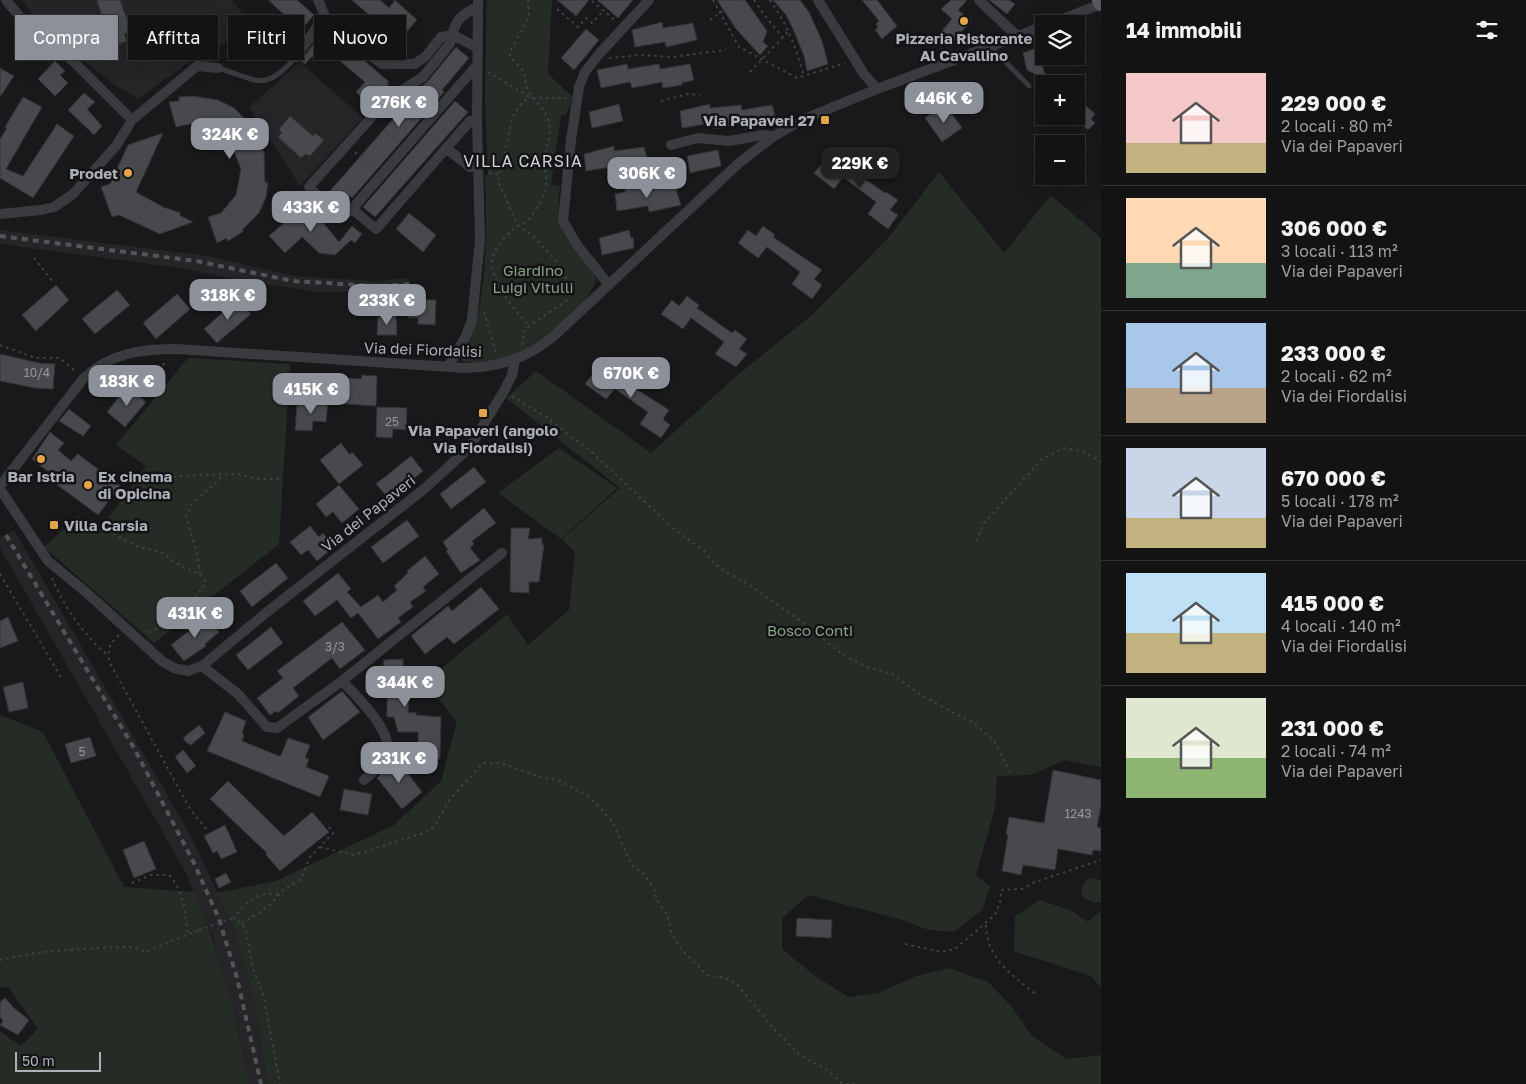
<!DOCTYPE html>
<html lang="it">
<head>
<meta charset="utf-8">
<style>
  :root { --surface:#131314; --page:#1c1c1d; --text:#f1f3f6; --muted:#9d9ea0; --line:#323234; --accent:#8c9099 }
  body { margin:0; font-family:"Golos Text",sans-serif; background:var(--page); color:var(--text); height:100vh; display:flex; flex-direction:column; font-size:19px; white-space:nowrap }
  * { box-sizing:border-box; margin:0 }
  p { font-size:16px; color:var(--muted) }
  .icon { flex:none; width:28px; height:28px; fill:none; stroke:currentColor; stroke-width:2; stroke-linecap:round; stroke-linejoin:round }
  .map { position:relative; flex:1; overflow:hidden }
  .panel { display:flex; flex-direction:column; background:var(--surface); width:425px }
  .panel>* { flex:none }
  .top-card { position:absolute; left:15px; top:15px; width:475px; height:45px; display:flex; gap:10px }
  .tools { position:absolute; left:1035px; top:15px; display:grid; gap:10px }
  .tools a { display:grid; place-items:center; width:50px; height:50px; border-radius:0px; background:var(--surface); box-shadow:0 5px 20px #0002,0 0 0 1px var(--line); font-size:25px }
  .scale { position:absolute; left:15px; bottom:12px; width:86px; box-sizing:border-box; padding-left:5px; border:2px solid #acb1b9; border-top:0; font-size:14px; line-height:18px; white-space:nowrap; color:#acb1b9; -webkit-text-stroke:4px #141416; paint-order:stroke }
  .price { position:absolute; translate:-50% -42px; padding:0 11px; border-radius:10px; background:var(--accent); color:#fff; font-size:16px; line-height:32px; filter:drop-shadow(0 1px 2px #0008) }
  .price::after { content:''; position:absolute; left:50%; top:30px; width:15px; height:11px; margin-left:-8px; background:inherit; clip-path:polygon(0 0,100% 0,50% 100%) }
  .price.selected { background:#222; color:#fff }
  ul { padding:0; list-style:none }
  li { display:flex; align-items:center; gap:15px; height:125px; padding:0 25px }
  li+li { border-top:1px solid var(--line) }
  li span { display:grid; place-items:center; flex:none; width:140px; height:100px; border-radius:0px; color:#555 }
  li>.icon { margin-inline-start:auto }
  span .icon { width:60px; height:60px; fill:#fffc; stroke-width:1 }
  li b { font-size:21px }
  h2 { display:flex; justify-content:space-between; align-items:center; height:60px; padding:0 25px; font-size:21px }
  .pill { padding:0 18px; border-radius:0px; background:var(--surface); box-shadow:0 5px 20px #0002,0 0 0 1px var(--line); font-size:18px; line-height:45px }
  .pill.selected { background:var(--accent); color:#fff }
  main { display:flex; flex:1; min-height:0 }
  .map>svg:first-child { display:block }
  .built { fill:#252528 }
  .green { fill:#252c26 }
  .building { fill:#48494d; stroke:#333336 }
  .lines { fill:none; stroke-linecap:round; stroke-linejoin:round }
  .path { stroke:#404246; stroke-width:2; stroke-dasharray:2.5 4; stroke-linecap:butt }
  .lane { stroke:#3a3b3f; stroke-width:5 }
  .street { stroke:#3a3b3f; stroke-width:10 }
  .primary { stroke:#56585e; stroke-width:16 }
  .rail { stroke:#53555a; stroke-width:4; stroke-dasharray:6 5; stroke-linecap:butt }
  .path-bridge { stroke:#404246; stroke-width:2; stroke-dasharray:2.5 4; stroke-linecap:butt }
  .poi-dot { fill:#e1a64a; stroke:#141416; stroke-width:2 }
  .labels { text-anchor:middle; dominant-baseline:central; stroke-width:5; stroke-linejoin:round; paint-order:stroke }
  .number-label { font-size:12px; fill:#93979e }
  .poi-label { font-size:15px; font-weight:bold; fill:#acb1b9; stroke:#141416 }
  .park-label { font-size:15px; fill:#85a285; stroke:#141416 }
  .street-label { font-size:15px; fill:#acb1b9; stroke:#141416 }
  .neighbourhood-label { font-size:16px; letter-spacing:1px; fill:#cdd0d5; stroke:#141416 }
</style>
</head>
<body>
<main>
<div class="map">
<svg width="1101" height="1084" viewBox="0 0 1101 1084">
  <rect width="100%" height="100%" fill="#19191b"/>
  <path class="built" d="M22,0H232L256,31L204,51L138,99L115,85L47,32Z
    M300,62L363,118L300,186L249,107Z
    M0,230L208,256L294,276L375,281L409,278L412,291L319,292L249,282L180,268L0,244Z
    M14,530L191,836L235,930L256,1010L268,1084H249L239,1035L213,938L186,873L0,548V538Z"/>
  <path class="green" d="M487,0H552L548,74L572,96L570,108H568L566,115H561L551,185L560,186C556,219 559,231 580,256C586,263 593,270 596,279C592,303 541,342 520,352C507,359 490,362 476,362C470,362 465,363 461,360L462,357C489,310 487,230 485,176L488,175L485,97Z
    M939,172L1004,253L1051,195L1101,238V767L1064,760L1031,775L997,776L995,808L976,875L990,887L982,910L954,932L929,930L899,919L808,895L782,918V949L815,976L848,997L878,993L916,976L949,968L988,982L1012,1007L1031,1035L1067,1059L1101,1055V1084H268L256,1010L235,930L217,893L276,881L394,825L441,781L457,722L425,682L507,614L528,645L569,610L575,552L562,539L620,488L506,398L536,371L651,453L733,379L814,313L890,236Z
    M188,358L290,364L279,544L154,643L44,547L78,516L99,531L146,466L116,445Z
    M559,448L617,488L561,539L498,493Z
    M0,715L43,732L124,887L195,892C220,954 236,1018 249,1084H0V1031L21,1046L38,1029L9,988L0,987Z
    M1093,878L1101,880V902L1094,903L1083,897L1081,889L1085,881Z
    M1040,900L1072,911L1088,922L1101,910V988L1091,976L1014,951L1015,916Z"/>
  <path class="building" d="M97,0H120L131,31L124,34L127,41L110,47L102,25L104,24Z
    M268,0H297L314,15L289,43L276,31L288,18Z
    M352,0H380L389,8L395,0L417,20L392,48L370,28L376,21Z
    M557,0H589L576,16Z
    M597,0H633L618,18Z
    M717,0H745L767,31L763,42L768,46L760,55L736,29Z
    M773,0H800L809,12L822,41L828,64L807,71L804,56L793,29L786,15Z
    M862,0H877L897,26L882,39L875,30L878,27L876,24L879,21Z
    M951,0H967L958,10L971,21L951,44L948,41L945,44L937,37L952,19L941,9Z
    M989,0H1009L1015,4L1007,14Z
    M662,22L663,28L693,23L697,40L666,47L665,42L635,47L632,30Z
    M586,29L599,40L574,70L561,58Z
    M330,31L388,81V89L372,107L356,92L365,82L322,46L305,64L301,61L322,32Z
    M456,47L469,58L442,90L444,92L352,198L350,196L343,203L330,191L422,86L428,81Z
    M1036,48L1041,62L1047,80L1027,70L1023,53Z
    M55,61L65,71L60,75L68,83L55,96L38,79Z
    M627,64L628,69L659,64L660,69L690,64L694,80L682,83V85L663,88L662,82L632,88L630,82L601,88L597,70Z
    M0,68L14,76L0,97Z
    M84,93L95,102L87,109L102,126L94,135L68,110Z
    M193,96L218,100L234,108L245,119L243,120L252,130L264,152L265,182L268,183L266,197L259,213L242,230L244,231L228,241L226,238L217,243L208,217L221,213L236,195L241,169L231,144L214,129L190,124L176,127L169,102L179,101V97Z
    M23,97L42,107L6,169L23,176L57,124L74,136L33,198L0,178V139L7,128L5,127Z
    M1076,97L1095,114L1091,119L1095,123L1088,130L1076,119Z
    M455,101L468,112L375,217L363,207Z
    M619,104L623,121L592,128L589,112Z
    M710,104V108L741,105L742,110L772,105L777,121L745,129L744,123L714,129L712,123L682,128L680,111Z
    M947,107L962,128L942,142L925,118L936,110L939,113Z
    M290,116L313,136L315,133L324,140L310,156L305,154L301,158L278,137L282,133L279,129Z
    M163,133L136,192L163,207L181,213L179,215L193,222L160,234L119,215L112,217L101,187L110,184L128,145Z
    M614,146V151L644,147L649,164L618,171L617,166L586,171L584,154Z
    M718,150L721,166L690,173L687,156Z
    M839,156L851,166L849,168L885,193L886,192L898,200L890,210L898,215L888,229L868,214L876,202L843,177L834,189L814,173L825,160L832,166Z
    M626,177L632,190L644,187L645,191L675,187L681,205L649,212L648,206L617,211L615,194L625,192Z
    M307,203L339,242L352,226L362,234L355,243L351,240L335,255L319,253L302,237L285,253L269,236Z
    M409,213L436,235L423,252L396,229Z
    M763,226L775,235L773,237L822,270L814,279L822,285L812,299L792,284L800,272L767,247L758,258L738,243L748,230L756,236Z
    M629,230L631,238L633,237L634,248L602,255L599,238Z
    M56,285L69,300L36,331L22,315Z
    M117,290L130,305L95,334L82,319Z
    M177,294L190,309L156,339L143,323Z
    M687,296L699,305L697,308L732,333L735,330L747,339L739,349L747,354L736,367L715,354L724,342L691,318L683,329L661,314L672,300L679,306Z
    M238,299L251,314L217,343L204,329Z
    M407,299L436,300L435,325L418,324V318H408Z
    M396,316L397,335H377L378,317Z
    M0,354L39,363L55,364L53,389L35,388L0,381Z
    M610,367L622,375L619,378L669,410L663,419L670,425L661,438L640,424L648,412L615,389L606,399L585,384L595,371L603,376Z
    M362,375L377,376L376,406L345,404L347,378L361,379Z
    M128,386L146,402L125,427L107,412Z
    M311,400L328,401L326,422L313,421L312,431L295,430L297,404L311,405Z
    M377,407L407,408L406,430L393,429L392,438L376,437Z
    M69,409L91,426L83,436L59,421Z
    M50,432L64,443L58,450L71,461L78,454L120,486L98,515L56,484L60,481L32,459Z
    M341,443L350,455L352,452L363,465L339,484L320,460Z
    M411,456L423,471L389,499L376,484Z
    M474,467L486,482L451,509L440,494Z
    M339,485L359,509L342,523L333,512L326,517L316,504Z
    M484,508L496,523L472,541L474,544L470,548L480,560L461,573L446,551L448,550L443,542Z
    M407,520L419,536L383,563L371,547Z
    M310,526L319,537L323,533L334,547L317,561L308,550L301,555L290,542Z
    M511,528H530L528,539L542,538V545H544L539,582H529V593L510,592Z
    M425,556L439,574L423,587L426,591L410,602L413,607L398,618L401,622L378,639L358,613L351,618L337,600L315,616L303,601L338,573L351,589L347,592L361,607L378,595L383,602L397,590L394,586L408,573L407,571Z
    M276,563L288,578L252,607L240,591Z
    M481,587L499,609L454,644L447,637L425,654L411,636L448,606L452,611Z
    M8,617L18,641L0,648V621Z
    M207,617L219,632L205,644L206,646L184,661L171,645Z
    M342,622L365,650L340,669L332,658L293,688L299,696L278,713L276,711L270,715L257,698L283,678L277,671Z
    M271,627L283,643L248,670L236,655Z
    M403,659L404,678H402L399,694H409L408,713L416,712V715L441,717L440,759L418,758V732H398L394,717H387V695H382L383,692H365L366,673L379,671V666H383L384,660Z
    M23,682L28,708L9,712L3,687Z
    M341,692H343L360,712L323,740L308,717Z
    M225,712L246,721L242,733L244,735L242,741L279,756L281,755L288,738L310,745L305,758L309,759L306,767L329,776L320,797L207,751Z
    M199,725L205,733L191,745L187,743L183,738Z
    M90,737L96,756L71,763L65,744Z
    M183,750L196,766L187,773L175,757Z
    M396,758L422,792L402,809L377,778Z
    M1053,770L1101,780V805L1097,827L1101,828V851L1093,850L1092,855L1058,849L1055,870L1023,865L1021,875L1002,871L1008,835L1006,834L1009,817L1044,823Z
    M228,781L284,836L312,812L329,832L280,871L266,855V852L210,799Z
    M344,789L372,794L368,815L340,810Z
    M225,825L237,852L221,859L217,851L213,853L204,836Z
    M144,841L156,869L134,878L123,850Z
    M226,873L231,882L219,888L215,879Z
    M797,918L832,920L831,938L796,936Z
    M5,998L14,1008L29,1020L18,1035L0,1025L3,1021L0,1017V1002Z"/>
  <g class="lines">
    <path class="path" d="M528,0L529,18L510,51V56L525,73C522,100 549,103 550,129C551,138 546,146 545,155C543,168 550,184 543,196C540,203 534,213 529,219C525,224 518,225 513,229C505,236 493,250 492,260C491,282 515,311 529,326
      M713,0L739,47L797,78L845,63
      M754,0L768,20L783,37
      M770,0C787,24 797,49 804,77
      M592,1L616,21
      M557,9L578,27L586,18L592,23L603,11
      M710,20L738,0
      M377,48L381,42
      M609,58L641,55L673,57L726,50
      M488,72L531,98H566
      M750,72L789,31
      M431,83L440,92
      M661,101L688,94L700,95
      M390,114L407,129
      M431,135L439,142
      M355,152L374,168
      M489,173L499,174
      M395,174L403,181
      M34,258L52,281
      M484,312L496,353
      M0,345L36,358H60L75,371
      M522,345L525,329L567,300L572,289L559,264L532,235L518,226L498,181L513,116L523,101L531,98
      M142,390L167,360
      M512,396L548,418L572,438L585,446L675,530L704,551L712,561L724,571L748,584L802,622L843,655L867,667L892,674L924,697L975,724L994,741L1010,772
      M136,478L149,483L177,476L237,474L258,479H279
      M102,527L135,546L161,552L182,567L200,574L206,582C199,597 163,631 147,632
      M976,541L984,523L1042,459L1064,448L1085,452L1101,462
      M0,574L62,679
      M200,574L198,557L186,516L192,504L223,476
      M52,578C63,606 84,635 107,655
      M119,635C109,644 106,652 111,665L190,809L207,830
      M320,847L354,855L427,832L435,826L450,799L483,763H501L543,778L558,780L591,798L612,821L632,866L644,874L654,889L657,901L667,914L671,931L679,947L707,975L725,978L736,983L773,1028L800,1055L827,1070L843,1084
      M132,883L151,875H169C184,891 185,913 188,935
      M278,895C262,889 241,904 234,918L242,924L246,930L252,966L263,994L280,1084
      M242,924L270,905L283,890L301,879L310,857L333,833L327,824
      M986,925C986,958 1013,976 1037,995
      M905,944L941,952L955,949L995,915L1000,902L1001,890L1022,889L1035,882L1101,860
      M0,960L41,952L114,947H133L146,952L199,930
      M846,1084H855"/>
    <path class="lane" d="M991,47L1029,86
      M218,68C258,80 264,93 296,57"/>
    <path class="street" d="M6,0L39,40L59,49L75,63L132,120
      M318,0L325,16L343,34L382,64H415L426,56L441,37L453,35L449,45L423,77L388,99L309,187L340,218L352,209L477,65
      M818,0L864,74L877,89
      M979,0L1017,36
      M1050,24L1101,4
      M478,48L453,35C454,21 465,12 478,7
      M296,57L325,16
      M671,145L698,138L729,141L762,135L774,136
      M446,148L470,167L479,166
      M352,209L376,229L470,121H477
      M0,214L41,210L54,207L73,194L116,146L132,120L197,66L218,68
      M609,285L577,245L563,221L571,140L579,87L585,72L600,53L649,0
      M448,367L466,336L472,320L480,240L477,121L478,0
      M0,486L83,379C109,353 141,349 177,349L465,368C500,367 528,358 555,335L739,163L774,136L804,119L877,89L1044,26
      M0,489L48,561L87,593L163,662L174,668L188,671L202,666L267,612L423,490L469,448L504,391L512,375L515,360
      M202,666L238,694L267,727L277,728L342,681L502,553
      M342,681C356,696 397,734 386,757C381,766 372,773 364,780"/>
    <path class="primary" d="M1100,0L1101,3"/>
    <path class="rail" d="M0,236L196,261L293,281L377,286L411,284
      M6,535L134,748L194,863L219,919L237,978L261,1084"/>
    <path class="path-bridge" d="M199,930L234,918"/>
  </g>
  <g class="poi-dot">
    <circle cx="964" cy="21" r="5"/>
    <rect x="820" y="115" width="10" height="10" rx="2.5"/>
    <circle cx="128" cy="173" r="5"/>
    <rect x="478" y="408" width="10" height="10" rx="2.5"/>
    <circle cx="41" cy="459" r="5"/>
    <circle cx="88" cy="485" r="5"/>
    <rect x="49" y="520" width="10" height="10" rx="2.5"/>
  </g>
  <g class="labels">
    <g class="number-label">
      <text x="37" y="372">10/4</text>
      <text x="392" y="421">25</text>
      <text x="335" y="646">3/3</text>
      <text x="82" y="751">5</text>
      <text x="1078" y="813">1243</text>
    </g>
    <g class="poi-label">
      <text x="964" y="38">Pizzeria Ristorante<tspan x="964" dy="17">Al Cavallino</tspan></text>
      <text x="815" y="120" text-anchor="end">Via Papaveri 27</text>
      <text x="118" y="173" text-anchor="end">Prodet</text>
      <text x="483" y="430">Via Papaveri (angolo<tspan x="483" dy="17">Via Fiordalisi)</tspan></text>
      <text x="41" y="476">Bar Istria</text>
      <text x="98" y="476" text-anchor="start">Ex cinema<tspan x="98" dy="17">di Opicina</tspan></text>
      <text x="64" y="525" text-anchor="start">Villa Carsia</text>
    </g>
    <g class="park-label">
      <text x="533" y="270">Giardino<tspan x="533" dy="17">Luigi Vitulli</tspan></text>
      <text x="810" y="630">Bosco Conti</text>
    </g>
    <g class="street-label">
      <text transform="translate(423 349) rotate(2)">Via dei Fiordalisi</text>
      <text transform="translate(368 513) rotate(-38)">Via dei Papaveri</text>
    </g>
    <g class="neighbourhood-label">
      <text x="523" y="161">VILLA CARSIA</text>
    </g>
  </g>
</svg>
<div class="tools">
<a><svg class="icon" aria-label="layers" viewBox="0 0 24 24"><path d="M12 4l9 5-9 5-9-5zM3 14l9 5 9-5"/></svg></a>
<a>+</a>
<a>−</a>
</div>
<div class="scale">50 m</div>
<b class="price" style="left:944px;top:124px">446K €</b>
<b class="price" style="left:399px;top:128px">276K €</b>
<b class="price" style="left:230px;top:160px">324K €</b>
<b class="price selected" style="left:860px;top:189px">229K €</b>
<b class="price" style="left:647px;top:199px">306K €</b>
<b class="price" style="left:311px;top:233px">433K €</b>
<b class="price" style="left:228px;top:321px">318K €</b>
<b class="price" style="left:387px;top:326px">233K €</b>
<b class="price" style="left:631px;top:399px">670K €</b>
<b class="price" style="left:127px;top:407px">183K €</b>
<b class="price" style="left:311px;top:415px">415K €</b>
<b class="price" style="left:195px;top:639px">431K €</b>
<b class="price" style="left:405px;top:708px">344K €</b>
<b class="price" style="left:399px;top:784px">231K €</b>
<div class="top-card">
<a class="pill selected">Compra</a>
<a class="pill">Affitta</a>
<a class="pill">Filtri</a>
<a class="pill">Nuovo</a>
</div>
</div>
<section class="panel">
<h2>14 immobili<svg class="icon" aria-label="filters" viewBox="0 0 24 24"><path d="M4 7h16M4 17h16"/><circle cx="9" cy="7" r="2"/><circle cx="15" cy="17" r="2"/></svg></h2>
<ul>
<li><span style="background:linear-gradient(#f6c9c9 70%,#c2b280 0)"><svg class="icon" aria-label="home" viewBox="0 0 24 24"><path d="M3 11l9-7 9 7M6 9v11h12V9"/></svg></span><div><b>229 000 €</b><p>2 locali · 80 m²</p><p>Via dei Papaveri</p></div></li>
<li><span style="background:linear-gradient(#ffd9b3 65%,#7fa58c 0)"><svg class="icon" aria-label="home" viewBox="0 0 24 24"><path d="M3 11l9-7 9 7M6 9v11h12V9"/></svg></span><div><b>306 000 €</b><p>3 locali · 113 m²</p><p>Via dei Papaveri</p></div></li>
<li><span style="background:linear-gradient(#a9c7e8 65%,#b9a48a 0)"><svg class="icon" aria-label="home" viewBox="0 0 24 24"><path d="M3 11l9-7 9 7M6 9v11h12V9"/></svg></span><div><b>233 000 €</b><p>2 locali · 62 m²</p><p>Via dei Fiordalisi</p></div></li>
<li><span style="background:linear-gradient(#c9d6e8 70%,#c2b280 0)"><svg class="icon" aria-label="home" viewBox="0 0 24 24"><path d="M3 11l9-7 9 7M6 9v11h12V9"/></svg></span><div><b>670 000 €</b><p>5 locali · 178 m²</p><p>Via dei Papaveri</p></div></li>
<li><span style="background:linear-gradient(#bfe0f5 60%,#c2b280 0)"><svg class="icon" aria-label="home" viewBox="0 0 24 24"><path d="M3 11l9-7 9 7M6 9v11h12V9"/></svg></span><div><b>415 000 €</b><p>4 locali · 140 m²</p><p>Via dei Fiordalisi</p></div></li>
<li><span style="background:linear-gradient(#dfe7d0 60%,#8fb573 0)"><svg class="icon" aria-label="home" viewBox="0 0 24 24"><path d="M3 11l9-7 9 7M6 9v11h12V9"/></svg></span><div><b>231 000 €</b><p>2 locali · 74 m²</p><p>Via dei Papaveri</p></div></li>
</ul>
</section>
</main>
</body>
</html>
